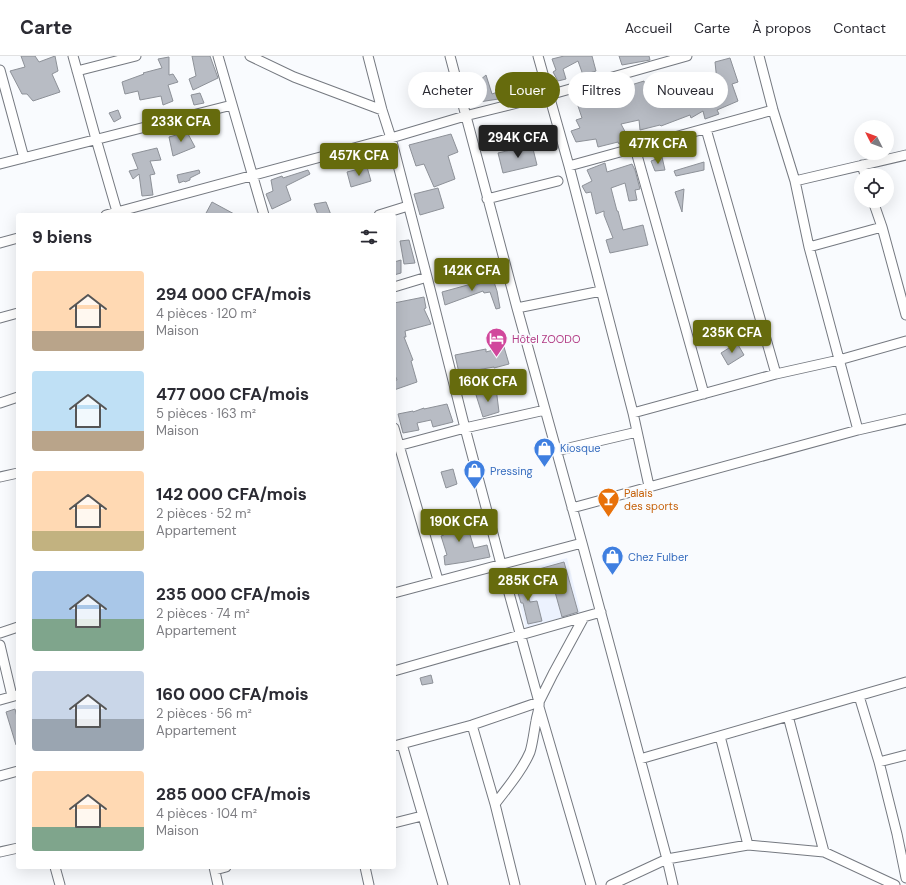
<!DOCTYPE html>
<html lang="fr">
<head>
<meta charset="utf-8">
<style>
  :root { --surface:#fff; --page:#f2f2f3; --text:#2b2b33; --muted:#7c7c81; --line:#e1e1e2; --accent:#666b0d }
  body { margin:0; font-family:"DM Sans",sans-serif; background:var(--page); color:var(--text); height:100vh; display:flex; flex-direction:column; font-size:15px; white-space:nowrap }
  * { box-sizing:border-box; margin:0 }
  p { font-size:13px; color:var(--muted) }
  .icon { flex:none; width:22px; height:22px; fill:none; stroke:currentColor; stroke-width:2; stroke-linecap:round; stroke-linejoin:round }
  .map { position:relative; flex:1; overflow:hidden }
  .sheet { position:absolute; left:16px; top:157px; width:380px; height:656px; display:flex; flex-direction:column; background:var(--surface); border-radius:4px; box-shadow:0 4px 16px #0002 }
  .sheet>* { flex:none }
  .hud { position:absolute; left:408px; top:16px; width:380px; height:36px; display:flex; gap:8px }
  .needle { width:26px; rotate:312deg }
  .controls { position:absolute; left:854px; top:64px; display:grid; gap:8px }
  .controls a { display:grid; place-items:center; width:40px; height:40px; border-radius:50%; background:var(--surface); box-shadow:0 4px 16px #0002; font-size:20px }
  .price { position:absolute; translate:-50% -34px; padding:0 9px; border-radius:4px; background:var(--accent); color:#fff; font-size:13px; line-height:26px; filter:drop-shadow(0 1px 2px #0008) }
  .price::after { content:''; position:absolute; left:50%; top:24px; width:12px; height:9px; margin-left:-6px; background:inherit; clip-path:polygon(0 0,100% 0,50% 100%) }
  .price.current { background:#222; color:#fff }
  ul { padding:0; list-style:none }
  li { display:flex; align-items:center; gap:12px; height:100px; padding:0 16px }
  li span { display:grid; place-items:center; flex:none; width:112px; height:80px; border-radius:4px; color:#555 }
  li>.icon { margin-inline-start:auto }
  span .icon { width:48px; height:48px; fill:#fffc; stroke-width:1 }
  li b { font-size:17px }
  h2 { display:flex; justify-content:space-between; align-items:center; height:48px; padding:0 16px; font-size:17px }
  .chip { padding:0 14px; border-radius:18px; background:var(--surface); box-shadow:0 4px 16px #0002; font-size:14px; line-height:36px }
  .chip.current { background:var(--accent); color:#fff }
  header { display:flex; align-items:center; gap:24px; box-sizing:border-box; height:56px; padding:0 20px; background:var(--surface); border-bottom:1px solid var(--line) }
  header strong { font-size:19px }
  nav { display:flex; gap:22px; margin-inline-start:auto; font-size:14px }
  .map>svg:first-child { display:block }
  .built { fill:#ecf2fe }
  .building { fill:#b8bcc4; stroke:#8d9198 }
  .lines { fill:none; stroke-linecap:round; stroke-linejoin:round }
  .minor-casing { stroke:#757980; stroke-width:11 }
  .minor { stroke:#fff; stroke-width:9 }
  .labels { text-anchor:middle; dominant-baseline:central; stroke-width:3.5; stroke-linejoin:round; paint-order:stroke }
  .hotel-label { font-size:11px; fill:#b23c85; stroke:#f9fbfe; text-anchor:start }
  .shop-label { font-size:11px; fill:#366cbe; stroke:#f9fbfe; text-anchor:start }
  .food-label { font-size:11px; fill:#c56008; stroke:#f9fbfe; text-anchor:start }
</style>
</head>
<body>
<header>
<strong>Carte</strong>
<nav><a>Accueil</a><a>Carte</a><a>À propos</a><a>Contact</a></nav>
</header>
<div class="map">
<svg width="906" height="829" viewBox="0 0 906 829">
  <rect width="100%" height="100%" fill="#f9fbfe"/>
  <path class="built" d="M567,502L581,558L526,573L512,517Z"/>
  <path class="building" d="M21,0H35L39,6L55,0L58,15L52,18L60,36L33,45L27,38H22L10,15L25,11Z
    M192,0H210L218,22L193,34L189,23L196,20Z
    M564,0H592L596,15L583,19L578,5L563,13L566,23L558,25L553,16L556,14L552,3Z
    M619,0H649L650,4L622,9Z
    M169,1V19L173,18L178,26L168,29L173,45L163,49L161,40L140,44L138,35L125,38L122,26L144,18L143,17L162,12L158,3Z
    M730,2L738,26L732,28L738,45L717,54L719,58L705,63L703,55L691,62L690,59L661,70L660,69L640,74L639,64L621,68L630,85L619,88L618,86L598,91L596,83L576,86L571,75L580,72L576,64L582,62L576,44L593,39L596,50L617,41L615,34L644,25L645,30L666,25L668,31L689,28L693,41L695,40L696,45L718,35L715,6Z
    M486,19L492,38L514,30L518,40L479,46V42L483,41L480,24Z
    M200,37L204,47L194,49L191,39Z
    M118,54L121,62L114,66L109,57Z
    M187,76L195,91L173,100L169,81Z
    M451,78L458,96L448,100L455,123L434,131L424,108L416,110L409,89Z
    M532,89L537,109L503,117L498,97Z
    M157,92L161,104L150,105L155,118L150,119L153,139L142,140L139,118L133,123L129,115L138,113L132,98Z
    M662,101L665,114L655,115L651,105Z
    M704,106V114L676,120L674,115Z
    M605,107L607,116L632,108L635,114L640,133L635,134L637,144L629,145L625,127L611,132L617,155H618L623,174L643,169L648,189L610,197L606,184L613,182L604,159V155L596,158L591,136L586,137L582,130L592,125L587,114Z
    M367,111L371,125L351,131L347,116Z
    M199,114L200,117L190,122V124L185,126L184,125L179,127L177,119Z
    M308,114L310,118L286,130L291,144L272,153L266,138L273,135L271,124L282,120L283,122Z
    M438,132L444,152L420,159L414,138Z
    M684,133L682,156L675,136Z
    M212,146L236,159H205Z
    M326,146L331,159H318L314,148Z
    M409,184L415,207L404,208L400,185Z
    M401,204V217L394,219V206Z
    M493,223L497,235L500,252L496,253L490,236L484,237L483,235L445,249L442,236L475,227L476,229Z
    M424,241L426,252L424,253L431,268L405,275L406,281H404L413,304L411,305L417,326L394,334V325L397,324L394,317V247Z
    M737,287L744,299L728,309L721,297Z
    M504,291L509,308L494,312V311L459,317L455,299L486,293V296Z
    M496,332L499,356L483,361L476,339Z
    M447,348L453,366L433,371L431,364L417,367L419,374L403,377L398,358L413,355V356L424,352V353Z
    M453,413L457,428L446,432L441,416Z
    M448,455L455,475L468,472L474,492L487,489L490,501L465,506L445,509L444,500L447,499L441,480L444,479L437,460Z
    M564,506L578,556L562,561L550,518L541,520L539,513Z
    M524,517L527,529H525L530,546L537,545L542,565L528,568L523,547H521L518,537H520L516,519Z
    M431,619L433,627L422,629L420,622Z
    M15,653L18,665V689H16L6,656Z"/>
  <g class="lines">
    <defs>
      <path id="minor" d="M73,0L96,83L118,159
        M218,0C233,53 249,106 264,159
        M250,0L294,21L382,54
        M368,0L382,54L391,82L427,221L465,372L501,508L539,646L472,669L394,690
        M450,0L517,252L582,487L667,803L673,829
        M538,0L569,110L633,357L649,430
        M759,0L773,54L795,125L809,191L858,374
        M0,14L24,102
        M77,15L136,0
        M706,73L776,318
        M635,92L704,338
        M0,108L232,49
        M862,109L865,119
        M569,110L773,54
        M795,125L906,99
        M487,143L558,125
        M873,145L882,171L906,259
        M106,159L391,82L465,60L549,39L687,0
        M379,159L408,150
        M0,187L18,182
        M809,191L882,171
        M394,231L427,221
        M517,252L601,235
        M0,262L18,257
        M0,347L18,341
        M633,357L776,318L839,304L906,285
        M394,372L438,524
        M394,391L465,372L545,354
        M556,395L637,376
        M0,421L18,417
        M572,452L858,374L906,363
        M394,537L582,487
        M0,577L18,571
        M0,589L12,640
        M394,615L601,556
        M859,640L879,706L897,778L906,822
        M0,644L18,639
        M539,651L591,829
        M788,660L824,796
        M472,669L495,748L515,829
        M720,680L748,789
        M402,688L443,829
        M640,703L906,626
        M879,706L906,699
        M0,720L18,715
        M495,748C507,732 522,715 530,696C533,686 534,675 536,665C537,658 540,653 539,646L553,618L584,561
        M394,767L422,760
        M0,796L18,792
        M55,811L60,829
        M214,811L218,829
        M365,811L369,829
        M215,814L226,811
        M611,829L667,803L748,789L824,796L895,829"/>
    </defs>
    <use href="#minor" class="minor-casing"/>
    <use href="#minor" class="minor"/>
  </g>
  <defs>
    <symbol id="hotel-pin" viewBox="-11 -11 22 30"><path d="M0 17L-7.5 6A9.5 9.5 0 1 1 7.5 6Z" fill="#d1479c" stroke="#f9fbfe"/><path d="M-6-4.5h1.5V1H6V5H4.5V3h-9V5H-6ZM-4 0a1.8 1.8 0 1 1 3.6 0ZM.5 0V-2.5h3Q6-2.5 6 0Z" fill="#fff"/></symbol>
    <symbol id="shop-pin" viewBox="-11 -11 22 30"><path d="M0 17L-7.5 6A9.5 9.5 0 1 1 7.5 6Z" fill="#3f7fe0" stroke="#f9fbfe"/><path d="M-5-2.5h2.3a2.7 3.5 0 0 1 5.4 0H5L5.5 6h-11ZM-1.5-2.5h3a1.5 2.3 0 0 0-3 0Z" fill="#fff"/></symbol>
    <symbol id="bar-pin" viewBox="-11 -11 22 30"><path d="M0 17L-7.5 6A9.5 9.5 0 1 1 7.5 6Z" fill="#e8710a" stroke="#f9fbfe"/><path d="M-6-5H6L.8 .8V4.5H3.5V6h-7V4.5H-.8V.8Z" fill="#fff"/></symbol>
  </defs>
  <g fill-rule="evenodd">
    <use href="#hotel-pin" x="484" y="270" width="25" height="34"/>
    <use href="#shop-pin" x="532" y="380" width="25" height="34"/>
    <use href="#shop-pin" x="462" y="402" width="25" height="34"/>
    <use href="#bar-pin" x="596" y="430" width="25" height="34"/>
    <use href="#shop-pin" x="600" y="488" width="25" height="34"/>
  </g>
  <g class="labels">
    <g class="hotel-label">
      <text x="512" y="283">Hôtel ZOODO</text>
    </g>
    <g class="shop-label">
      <text x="560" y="392">Kiosque</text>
      <text x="490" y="415">Pressing</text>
      <text x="628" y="501">Chez Fulber</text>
    </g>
    <g class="food-label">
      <text x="624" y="437">Palais<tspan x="624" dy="13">des sports</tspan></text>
    </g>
  </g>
</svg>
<div class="controls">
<a><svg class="needle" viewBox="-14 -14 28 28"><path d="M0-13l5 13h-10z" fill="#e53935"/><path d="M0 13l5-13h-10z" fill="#7c7c81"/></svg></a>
<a><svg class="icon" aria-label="locate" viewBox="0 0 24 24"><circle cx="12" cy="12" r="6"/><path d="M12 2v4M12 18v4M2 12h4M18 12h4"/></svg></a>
</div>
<b class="price" style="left:181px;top:87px">233K CFA</b>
<b class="price current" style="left:518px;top:103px">294K CFA</b>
<b class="price" style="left:658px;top:109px">477K CFA</b>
<b class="price" style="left:359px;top:121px">457K CFA</b>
<b class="price" style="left:472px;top:236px">142K CFA</b>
<b class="price" style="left:732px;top:298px">235K CFA</b>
<b class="price" style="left:488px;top:347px">160K CFA</b>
<b class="price" style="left:459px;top:487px">190K CFA</b>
<b class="price" style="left:528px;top:546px">285K CFA</b>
<div class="hud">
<a class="chip">Acheter</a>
<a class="chip current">Louer</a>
<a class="chip">Filtres</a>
<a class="chip">Nouveau</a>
</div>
<section class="sheet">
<h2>9 biens<svg class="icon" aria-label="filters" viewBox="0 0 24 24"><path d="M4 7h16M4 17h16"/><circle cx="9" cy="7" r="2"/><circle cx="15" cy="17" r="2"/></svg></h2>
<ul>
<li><span style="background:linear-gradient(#ffd9b3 75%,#b9a48a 0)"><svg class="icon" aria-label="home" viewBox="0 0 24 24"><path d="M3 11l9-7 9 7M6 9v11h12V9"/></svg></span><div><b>294 000 CFA/mois</b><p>4 pièces · 120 m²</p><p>Maison</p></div></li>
<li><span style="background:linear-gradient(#bfe0f5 75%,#b9a48a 0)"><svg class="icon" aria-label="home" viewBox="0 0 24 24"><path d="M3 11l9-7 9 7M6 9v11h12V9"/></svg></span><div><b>477 000 CFA/mois</b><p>5 pièces · 163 m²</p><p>Maison</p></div></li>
<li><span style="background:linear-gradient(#ffd9b3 75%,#c2b280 0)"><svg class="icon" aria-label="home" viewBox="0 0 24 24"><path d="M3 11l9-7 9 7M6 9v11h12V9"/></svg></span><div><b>142 000 CFA/mois</b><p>2 pièces · 52 m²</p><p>Appartement</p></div></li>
<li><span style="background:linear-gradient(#a9c7e8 60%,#7fa58c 0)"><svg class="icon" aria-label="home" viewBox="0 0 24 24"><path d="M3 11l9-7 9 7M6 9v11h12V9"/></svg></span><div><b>235 000 CFA/mois</b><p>2 pièces · 74 m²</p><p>Appartement</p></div></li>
<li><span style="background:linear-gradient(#c9d6e8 60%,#9aa5b1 0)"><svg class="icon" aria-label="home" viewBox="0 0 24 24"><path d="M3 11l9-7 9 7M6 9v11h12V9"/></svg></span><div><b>160 000 CFA/mois</b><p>2 pièces · 56 m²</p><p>Appartement</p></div></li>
<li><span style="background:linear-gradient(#ffd9b3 70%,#7fa58c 0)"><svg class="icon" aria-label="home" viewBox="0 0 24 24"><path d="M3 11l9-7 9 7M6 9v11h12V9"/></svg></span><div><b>285 000 CFA/mois</b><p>4 pièces · 104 m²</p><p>Maison</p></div></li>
</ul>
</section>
</div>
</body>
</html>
